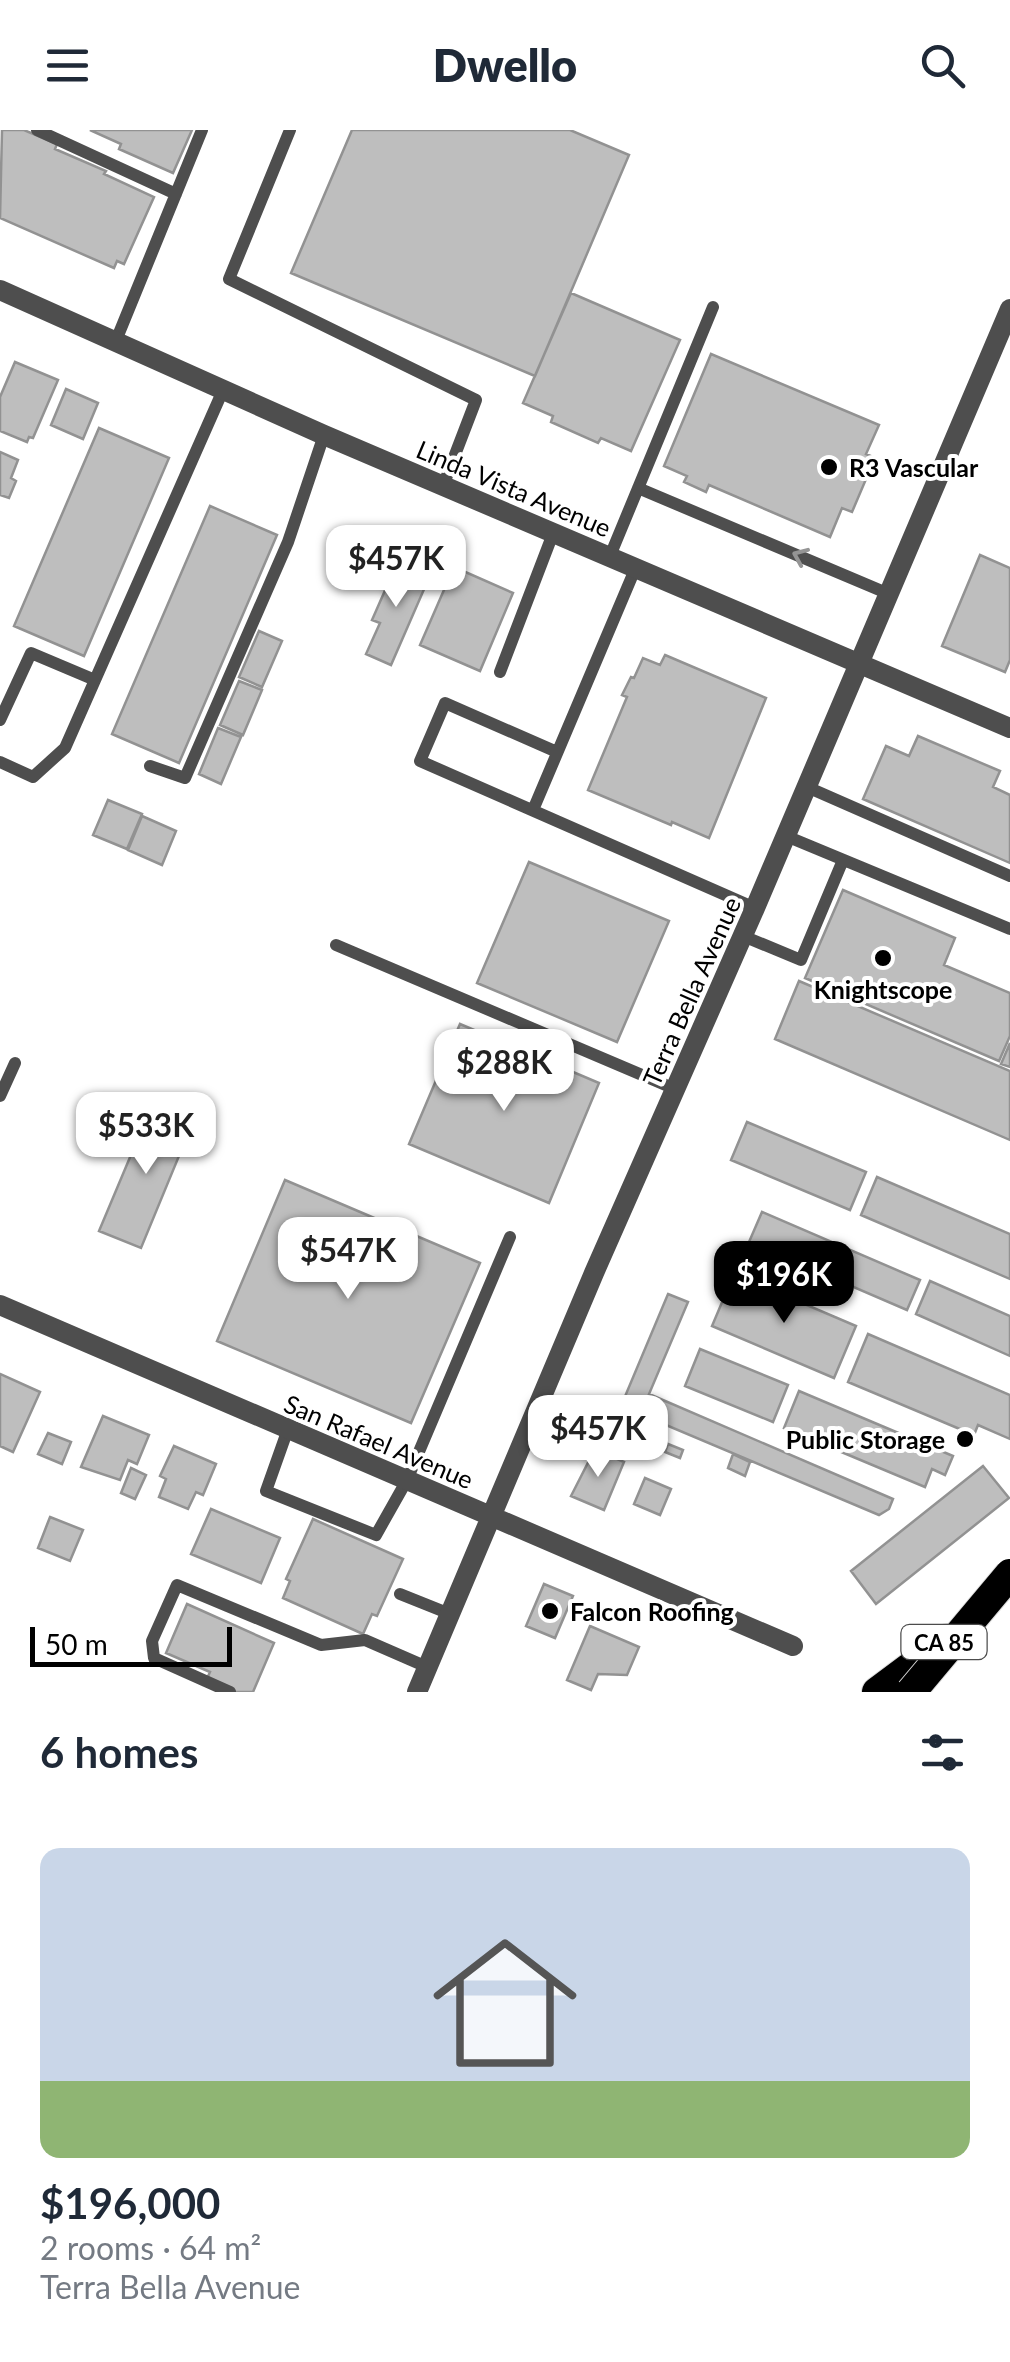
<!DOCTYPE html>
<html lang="en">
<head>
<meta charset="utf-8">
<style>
  :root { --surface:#fff; --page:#f6f6f7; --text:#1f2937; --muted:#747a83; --accent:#000 }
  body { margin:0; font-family:Lato,sans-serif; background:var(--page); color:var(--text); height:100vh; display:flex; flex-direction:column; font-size:38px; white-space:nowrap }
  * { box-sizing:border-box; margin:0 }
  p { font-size:32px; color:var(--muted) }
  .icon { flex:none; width:55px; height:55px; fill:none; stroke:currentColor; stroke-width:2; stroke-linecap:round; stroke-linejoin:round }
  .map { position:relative; height:1562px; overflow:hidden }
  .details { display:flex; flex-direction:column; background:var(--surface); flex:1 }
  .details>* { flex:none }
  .scale { position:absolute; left:30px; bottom:25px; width:202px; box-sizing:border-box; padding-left:10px; border:5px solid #000; border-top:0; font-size:28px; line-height:35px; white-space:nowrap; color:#000; -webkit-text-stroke:8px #fff; paint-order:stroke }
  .price { position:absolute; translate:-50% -85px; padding:0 22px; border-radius:20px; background:#fff; color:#222; font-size:32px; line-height:65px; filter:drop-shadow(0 2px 5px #0008) }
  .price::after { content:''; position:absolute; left:50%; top:60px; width:30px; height:22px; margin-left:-15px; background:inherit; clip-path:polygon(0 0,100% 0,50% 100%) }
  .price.current { background:var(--accent); color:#fff }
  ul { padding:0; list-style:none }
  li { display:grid; align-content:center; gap:20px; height:530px; padding:0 40px }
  li span { display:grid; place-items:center; height:310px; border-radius:20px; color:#555 }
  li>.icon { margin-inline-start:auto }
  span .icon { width:180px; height:180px; fill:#fffc; stroke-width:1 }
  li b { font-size:42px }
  h2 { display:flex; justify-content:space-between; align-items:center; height:120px; padding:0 40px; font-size:42px }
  header { display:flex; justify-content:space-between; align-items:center; height:130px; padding:0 40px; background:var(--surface); font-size:45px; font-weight:800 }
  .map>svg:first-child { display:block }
  .building { fill:#bebebe; stroke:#929292; stroke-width:2.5 }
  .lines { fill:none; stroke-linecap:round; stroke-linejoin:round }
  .motorway-casing { stroke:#dbdbdb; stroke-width:32 }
  .service { stroke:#4e4e4e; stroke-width:12 }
  .minor { stroke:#4e4e4e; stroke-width:20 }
  .motorway { stroke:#000; stroke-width:30 }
  .motorway-bridge-casing { stroke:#dbdbdb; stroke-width:32; stroke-linecap:butt }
  .motorway-bridge { stroke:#000; stroke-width:30 }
  .oneway { stroke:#959595 }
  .poi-dot { fill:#000; stroke:#fff; stroke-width:4 }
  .labels { text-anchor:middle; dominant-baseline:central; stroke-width:8; stroke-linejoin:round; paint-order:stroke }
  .shield { fill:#fff; stroke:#4c4c4c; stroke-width:2.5 }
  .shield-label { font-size:22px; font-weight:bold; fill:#000 }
  .poi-label { font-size:25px; font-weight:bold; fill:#000; stroke:#fff; text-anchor:start }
  .street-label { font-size:25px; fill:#000; stroke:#fff }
</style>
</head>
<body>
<header><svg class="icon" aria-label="menu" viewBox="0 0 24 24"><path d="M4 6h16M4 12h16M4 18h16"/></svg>Dwello<svg class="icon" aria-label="search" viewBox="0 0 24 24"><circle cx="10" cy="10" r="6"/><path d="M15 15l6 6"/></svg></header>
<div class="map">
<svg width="1010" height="1562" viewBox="0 0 1010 1562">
  <rect width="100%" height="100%" fill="#fff"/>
  <path class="building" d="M2,0H24L57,14L55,19L106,41L104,44L154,67L124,134L117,131L114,138L0,88Z
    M90,0H192L173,43L119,19L121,14Z
    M352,0H570L629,25L535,246L291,143Z
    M571,163L680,210L631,321L601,308L598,313L551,292L553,286L523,273Z
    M711,224L879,295L866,324L875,328L852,382L842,378L830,407L709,355L706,362L684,352L687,346L664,336Z
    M15,232L58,250L33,308L29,307L27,312L0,301V267Z
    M66,259L98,273L83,309L51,295Z
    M99,298L169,328L84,526L14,496Z
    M0,322L18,330L11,348L16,351L9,368L0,365Z
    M210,376L277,405L179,633L112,604Z
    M405,415L418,421L405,449L425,457L391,535L366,524L380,493L372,490Z
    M980,425L1010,438V530L1005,542L942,516Z
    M454,437L513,463L480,541L420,515Z
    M259,501L282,511L262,557L239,547Z
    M665,525L766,568L709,708L672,692L671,695L588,660L627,567L622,565L631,547L634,548L643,528L660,535Z
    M239,551L262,560L243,605L220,595Z
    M218,598L241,607L221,654L199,644Z
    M918,606L1000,641L993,657L1010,665V733L863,669L886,616L909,626Z
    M108,670L142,684L127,719L93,705Z
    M142,686L176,701L162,735L128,720Z
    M529,732L669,791L617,912L477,853Z
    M843,760L955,808L944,835L1010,863V906L999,931L805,848Z
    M799,851L1010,941V1010L775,909Z
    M460,894L599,953L549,1073L409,1014Z
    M1010,913V937L1001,934Z
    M152,975L193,992L141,1118L99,1101Z
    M747,992L866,1042L850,1080L731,1030Z
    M877,1047L1010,1104V1149L861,1085Z
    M285,1050L480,1133L411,1293L217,1211Z
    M762,1082L920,1150L907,1180L749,1112Z
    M734,1144L856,1196L834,1248L712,1196Z
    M930,1151L1010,1186V1226L916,1184Z
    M668,1164L688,1172L649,1264L893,1369L889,1379L879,1385L621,1276Z
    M868,1204L1010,1265V1309L978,1295L974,1305L848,1252Z
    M700,1219L788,1255L773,1292L685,1256Z
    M0,1244L40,1262L13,1322L0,1316Z
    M799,1261L953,1326L945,1345L932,1339L925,1357L784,1298Z
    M103,1286L149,1305L137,1334L128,1330L120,1350L81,1337Z
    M48,1303L71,1312L62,1334L38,1324Z
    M668,1314L683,1320L680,1328L665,1322Z
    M174,1316L216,1334L203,1365L196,1362L188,1379L159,1367L166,1349L160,1346Z
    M595,1319L624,1332L604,1380L571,1366Z
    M733,1324L750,1332L745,1346L728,1338Z
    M983,1336L1009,1368L876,1474L851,1441Z
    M131,1338L146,1345L135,1369L121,1363Z
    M645,1348L671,1359L660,1385L634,1374Z
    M211,1379L280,1408L261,1453L191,1424Z
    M50,1387L83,1400L70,1431L38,1418Z
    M313,1389L403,1429L377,1486L372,1484L363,1504L283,1468L290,1451L286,1449Z
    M544,1454L573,1466L555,1508L526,1496Z
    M187,1474L274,1513L253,1562H230L206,1551L210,1542L166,1523Z
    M590,1496L639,1517L627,1545L598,1544L591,1560L567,1550Z"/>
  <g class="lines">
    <defs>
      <path id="motorway" d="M877,1562L948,1509"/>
    </defs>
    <use href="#motorway" class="motorway-casing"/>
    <path class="service" d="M37,0L176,64
      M290,0L229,149L476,270L443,356
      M115,213L202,0
      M638,358L889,464
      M610,426L713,177
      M500,542L554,401
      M0,590L31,523L95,550
      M557,622L445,573L420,631L755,778
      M0,632L33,647L65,618L224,258
      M150,636L185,648L288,412L324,305
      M807,657L1010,746
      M533,680L636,437
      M786,706L1010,799
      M743,806L801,830L843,730
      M336,815L675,959
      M0,966L15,933
      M288,1299L266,1361L376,1405L407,1350L510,1107
      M400,1464L450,1484
      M230,1562L154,1528L152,1511L177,1455L321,1515L365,1510L427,1537"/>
    <path class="minor" d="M0,160L324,305L1010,598
      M0,1175L793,1516
      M417,1562L594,1143L755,778L1010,179"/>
    <use href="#motorway" class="motorway"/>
    <defs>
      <path id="motorway-bridge" d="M911,1562L1010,1444"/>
    </defs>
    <use href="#motorway-bridge" class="motorway-bridge-casing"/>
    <use href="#motorway-bridge" class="motorway-bridge"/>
  </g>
  <defs><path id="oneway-chevron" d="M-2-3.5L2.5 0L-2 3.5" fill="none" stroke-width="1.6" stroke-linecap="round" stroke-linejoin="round" transform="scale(2.5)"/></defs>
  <use class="oneway" href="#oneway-chevron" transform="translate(800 426) rotate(-157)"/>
  <g class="poi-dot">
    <circle cx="829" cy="337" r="10"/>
    <circle cx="883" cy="828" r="10"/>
    <circle cx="965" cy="1309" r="10"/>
    <circle cx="550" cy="1481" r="10"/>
  </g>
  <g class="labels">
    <rect class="shield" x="901.5" y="1495" width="85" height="34" rx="8"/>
    <g class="shield-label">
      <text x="944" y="1512">CA 85</text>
    </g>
    <g class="poi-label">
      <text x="849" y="337">R3 Vascular</text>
      <text x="883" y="859" text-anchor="middle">Knightscope</text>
      <text x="945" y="1309" text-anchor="end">Public Storage</text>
      <text x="570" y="1481">Falcon Roofing</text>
    </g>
    <g class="street-label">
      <text transform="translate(514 358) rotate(23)">Linda Vista Avenue</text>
      <text transform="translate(691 861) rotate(-66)">Terra Bella Avenue</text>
      <text transform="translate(379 1311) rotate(23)">San Rafael Avenue</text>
    </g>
  </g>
</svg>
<div class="scale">50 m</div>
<b class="price" style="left:396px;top:480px">$457K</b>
<b class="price" style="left:504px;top:984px">$288K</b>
<b class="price" style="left:146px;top:1047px">$533K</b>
<b class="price" style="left:348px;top:1172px">$547K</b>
<b class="price current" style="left:784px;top:1196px">$196K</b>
<b class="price" style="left:598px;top:1350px">$457K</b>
</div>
<section class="details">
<h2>6 homes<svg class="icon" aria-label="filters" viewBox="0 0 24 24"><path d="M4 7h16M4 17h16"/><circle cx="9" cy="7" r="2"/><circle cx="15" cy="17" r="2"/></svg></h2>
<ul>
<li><span style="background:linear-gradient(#c9d6e8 75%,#8fb573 0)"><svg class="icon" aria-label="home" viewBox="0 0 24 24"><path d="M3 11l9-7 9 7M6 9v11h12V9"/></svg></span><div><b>$196,000</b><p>2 rooms · 64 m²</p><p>Terra Bella Avenue</p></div></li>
</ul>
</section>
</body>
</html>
